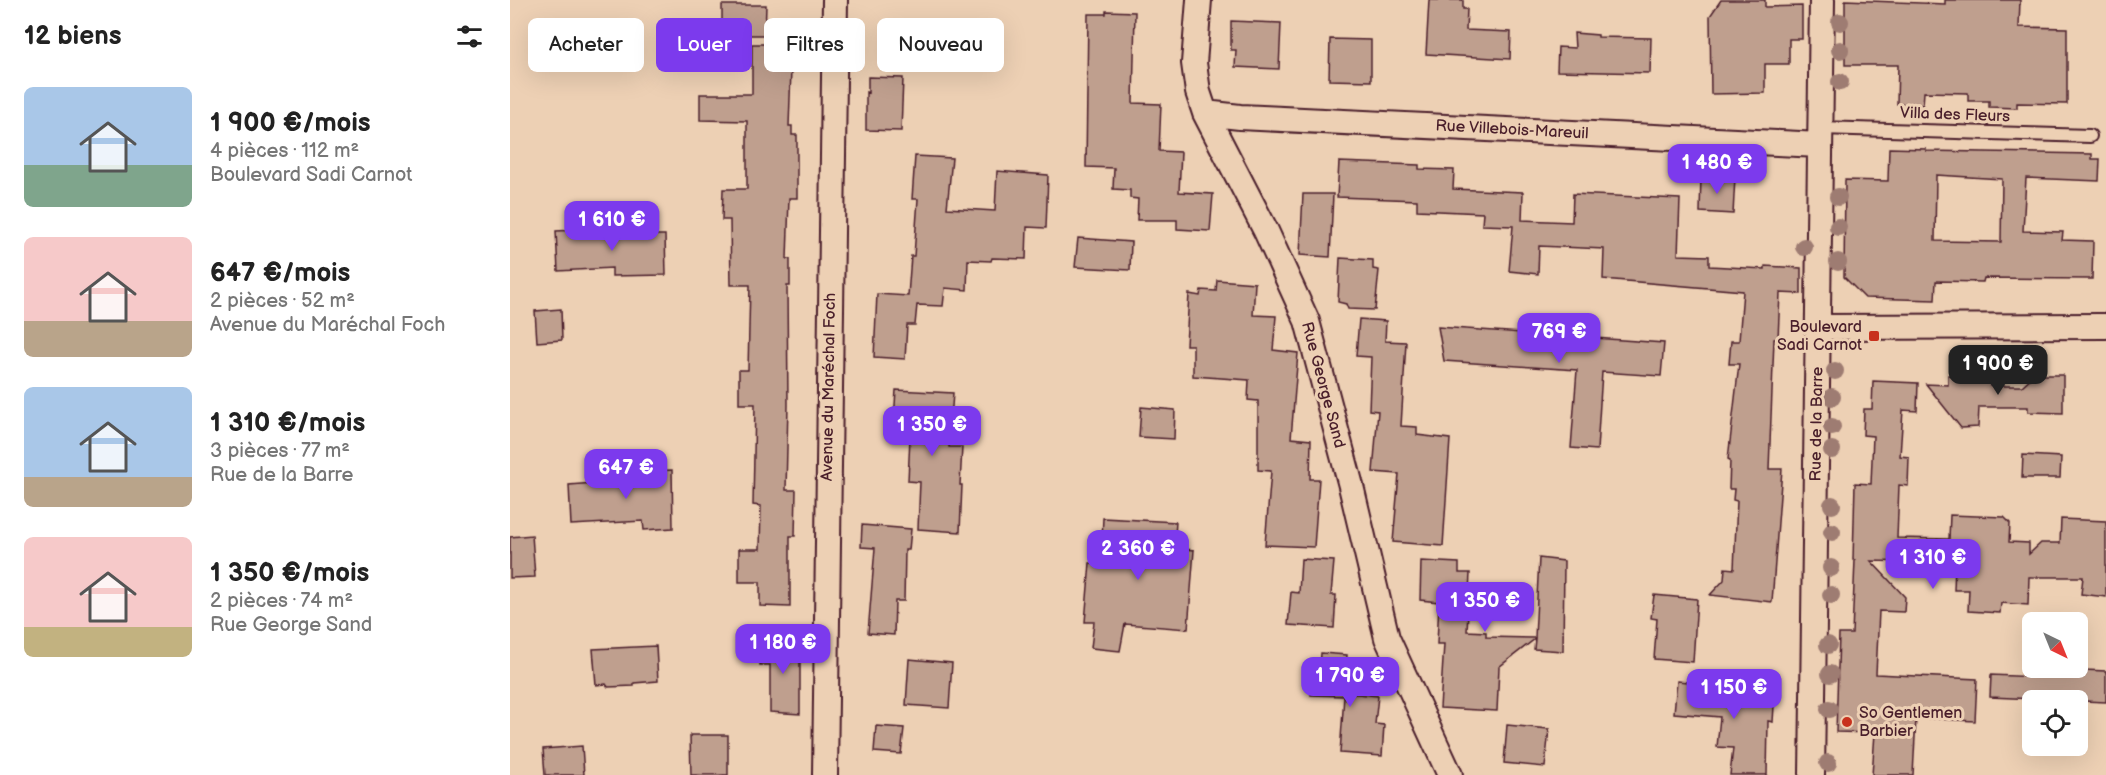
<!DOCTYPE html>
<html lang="fr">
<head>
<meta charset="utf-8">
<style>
  :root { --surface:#fff; --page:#f6f6f6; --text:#222; --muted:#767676; --accent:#7c3aed }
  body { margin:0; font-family:"Balsamiq Sans",sans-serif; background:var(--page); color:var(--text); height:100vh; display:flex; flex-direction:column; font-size:22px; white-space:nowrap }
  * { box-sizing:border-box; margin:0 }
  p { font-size:20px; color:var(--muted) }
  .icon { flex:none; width:33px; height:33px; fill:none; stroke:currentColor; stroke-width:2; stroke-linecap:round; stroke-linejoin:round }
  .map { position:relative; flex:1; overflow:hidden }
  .side { display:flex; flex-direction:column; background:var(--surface); width:510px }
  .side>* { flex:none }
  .top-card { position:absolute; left:18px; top:18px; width:570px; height:54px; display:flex; gap:12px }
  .needle { width:39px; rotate:137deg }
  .buttons { position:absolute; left:1512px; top:612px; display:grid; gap:12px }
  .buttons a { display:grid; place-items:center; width:66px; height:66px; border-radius:9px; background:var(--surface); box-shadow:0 6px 24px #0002; font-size:30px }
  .price { position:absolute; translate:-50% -51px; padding:0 14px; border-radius:12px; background:var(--accent); color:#fff; font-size:20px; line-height:39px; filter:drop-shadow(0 2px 3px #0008) }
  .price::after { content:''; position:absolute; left:50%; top:36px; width:18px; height:14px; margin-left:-9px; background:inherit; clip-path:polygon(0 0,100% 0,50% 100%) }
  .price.current { background:#222; color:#fff }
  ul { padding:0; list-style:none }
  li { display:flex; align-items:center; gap:18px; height:150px; padding:0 24px }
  li span { display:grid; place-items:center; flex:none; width:168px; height:120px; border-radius:9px; color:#555 }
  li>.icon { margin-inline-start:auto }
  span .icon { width:72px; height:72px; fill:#fffc; stroke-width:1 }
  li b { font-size:26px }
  h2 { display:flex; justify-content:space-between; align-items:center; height:72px; padding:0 24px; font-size:26px }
  .tag { padding:0 21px; border-radius:9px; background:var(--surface); box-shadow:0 6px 24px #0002; font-size:21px; line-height:54px }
  .tag.current { background:var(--accent); color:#fff }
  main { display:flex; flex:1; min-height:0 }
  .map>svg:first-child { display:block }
  .building { fill:#bf9f8e; stroke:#4a1f2b; stroke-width:1.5; fill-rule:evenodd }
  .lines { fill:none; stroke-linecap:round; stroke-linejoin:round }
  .service-casing { stroke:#4a1f2b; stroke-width:16 }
  .minor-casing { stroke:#4a1f2b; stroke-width:28 }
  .service { stroke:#edd0b4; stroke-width:12 }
  .minor { stroke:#edd0b4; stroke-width:24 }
  .tree { fill:#9e7b72 }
  .poi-dot { fill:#c8321e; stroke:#edd0b4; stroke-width:2 }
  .labels { text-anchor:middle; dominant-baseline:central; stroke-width:6; stroke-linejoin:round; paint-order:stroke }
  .street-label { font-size:16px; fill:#4a1f2b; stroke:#edd0b4 }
  .poi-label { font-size:16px; fill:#4a1f2b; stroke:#edd0b4; text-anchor:end }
</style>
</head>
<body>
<main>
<section class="side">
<h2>12 biens<svg class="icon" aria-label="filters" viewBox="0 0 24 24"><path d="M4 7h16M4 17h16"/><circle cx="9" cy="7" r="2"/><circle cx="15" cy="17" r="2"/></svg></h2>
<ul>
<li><span style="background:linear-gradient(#a9c7e8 65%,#7fa58c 0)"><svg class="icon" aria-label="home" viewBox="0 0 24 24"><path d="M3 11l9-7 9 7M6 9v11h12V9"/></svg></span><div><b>1 900 €/mois</b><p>4 pièces · 112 m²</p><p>Boulevard Sadi Carnot</p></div></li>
<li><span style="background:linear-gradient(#f6c9c9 70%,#b9a48a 0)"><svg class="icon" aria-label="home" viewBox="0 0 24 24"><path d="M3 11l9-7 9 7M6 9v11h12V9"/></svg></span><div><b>647 €/mois</b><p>2 pièces · 52 m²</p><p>Avenue du Maréchal Foch</p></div></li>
<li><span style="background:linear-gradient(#a9c7e8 75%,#b9a48a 0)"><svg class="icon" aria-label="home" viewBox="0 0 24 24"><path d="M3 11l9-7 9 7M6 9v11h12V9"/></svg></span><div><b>1 310 €/mois</b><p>3 pièces · 77 m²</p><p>Rue de la Barre</p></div></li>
<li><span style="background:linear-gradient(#f6c9c9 75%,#c2b280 0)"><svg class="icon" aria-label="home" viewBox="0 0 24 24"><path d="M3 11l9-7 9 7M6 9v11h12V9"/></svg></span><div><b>1 350 €/mois</b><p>2 pièces · 74 m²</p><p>Rue George Sand</p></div></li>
</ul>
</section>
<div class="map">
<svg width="1596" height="775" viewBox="0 0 1596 775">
  <rect width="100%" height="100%" fill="#edd0b4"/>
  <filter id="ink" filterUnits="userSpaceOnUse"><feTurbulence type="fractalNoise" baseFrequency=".0167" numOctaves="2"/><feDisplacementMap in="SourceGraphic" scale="12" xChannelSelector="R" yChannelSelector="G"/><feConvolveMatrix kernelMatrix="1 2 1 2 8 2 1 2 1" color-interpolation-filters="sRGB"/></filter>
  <g filter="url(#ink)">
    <path class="building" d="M919,0H953V9H957L956,30L1001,32L1000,59L916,54Z
      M1211,0H1255V7L1292,6V39H1279V64H1255V93L1201,94L1200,16Z
      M1335,0L1435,4V0H1510L1509,27L1557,28V104L1507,103V108L1479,107V101H1458V93L1414,92L1413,105L1387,104L1388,65H1335Z
      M212,5H256L255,35H212Z
      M596,11L625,12L623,103L651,104L649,151L671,152L669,192L703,194L700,231L667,229V220H627L628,199L620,198V190L603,189L604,168L576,167L578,14H596Z
      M721,21L771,23L769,69L725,67L726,50H721Z
      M401,28H437L435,71L400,70Z
      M1064,33L1088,35V37L1141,38L1140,73L1047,71L1048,47L1065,48Z
      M820,39L861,40V81L819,80Z
      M242,44H284V70H281L279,126H282V135H287V198H279L277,259H280V286H277L278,405L276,490H286L285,536H280V607L250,606V582H229V549H250L251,506L243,505L245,404H229V370H238L240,285H221L220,220H212L213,189H237V121L190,120V94H242Z
      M358,77L393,78L391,131L356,130V92L358,93Z
      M1379,148L1416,149V151L1582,154V159H1590L1589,181L1516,178L1513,231L1553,232L1552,240L1583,241L1582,279L1474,278L1473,282L1426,281L1425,300L1355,298L1334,277L1335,180L1378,181ZM1426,175L1492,179L1491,242L1425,241Z
      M405,156L442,158L437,208L485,211L487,171L538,175L536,228L517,227L516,259L482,258L481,261L458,260L457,290L435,288L433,306L407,305L405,325H397L395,359L364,357L367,294L398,296L401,256H404L408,199H402Z
      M829,162L909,165V169L944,170L943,189L1013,192L1012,220L1062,222L1063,194L1170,199L1168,255L1199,256V266L1255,269V266L1291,268V294L1270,293L1268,339H1264L1259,469H1272L1262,602L1200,595L1214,580L1215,568L1224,569L1227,501L1223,500L1224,489H1219L1220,460L1218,459L1229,364H1219L1221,341H1229L1233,291L1093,279L1094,249L1029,246L1028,274L999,271L1003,226L972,225L973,213L907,210V200L827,197Z
      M1191,176L1225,177L1223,214L1190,212Z
      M793,194H823L820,257L790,255Z
      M87,229L89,233L144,232V235H155L156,275L102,276V268L48,271L46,231Z
      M568,238L621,242L620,270L565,267Z
      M830,258L863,260V269L869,270L865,310L838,309L836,304L828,302Z
      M707,280L745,283L743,315L766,316L763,350L788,353L781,438L801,440L800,479H809L804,547L755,545L761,471L748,470V401L738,400L739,380L683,376V345H676L679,294L690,296L691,290L706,291Z
      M51,309L52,340L27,342L25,311Z
      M849,319L876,321L875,341L896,342L891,426L907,427V435L940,439L933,546L883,542L889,474L863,472L868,411L859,410L861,357L846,356Z
      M928,327L1154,343L1151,376L1092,372L1087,450L1061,448L1067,370L934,361Z
      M1438,375L1480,376V386H1512L1524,375H1553V413L1518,412V407H1469L1468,427L1451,428L1416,384L1438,385Z
      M1363,381L1408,383L1407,411L1393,410L1390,456L1399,457L1398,486L1389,485L1387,538L1439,539L1440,515L1494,517L1500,523L1499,542L1519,543V554L1531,543H1550L1551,519L1596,521V597L1571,594L1573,577H1519L1518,605L1491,603L1490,613L1458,611L1459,590H1444L1445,563L1361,561L1395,597L1394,612L1369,611L1366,674L1467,679L1465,721L1406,718L1403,775H1362L1365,733L1326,732L1329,634H1342L1345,560H1343L1345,483L1361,484L1363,436L1353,435L1354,409H1362Z
      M386,390L443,393L439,447H452L450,485H452L450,532L408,529L410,482L398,481L400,437L383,436Z
      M631,407L665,410L664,439L629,437Z
      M1513,455L1551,457L1550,478H1512Z
      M162,470L163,528L134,530L133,521L61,525L59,485L110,481V472Z
      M593,518L666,522L664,548L684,550L678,629L615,624L610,651L581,648L584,622H575L580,563H583L584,558L591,559Z
      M352,525L401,529L399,550H395L394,601H385L384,635L358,633L365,548L351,547Z
      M22,535L25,577L0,578V537Z
      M1029,558L1054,561L1053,651L1024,649L1025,639L989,667L987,711L930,708L934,644H927L929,602L910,600L911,561L949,563V573H960L957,631L976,632V637L1025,638Z
      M791,559L824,561L821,595H826L824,628L778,625L781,592L789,593Z
      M1144,595L1187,599L1183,662L1144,659L1147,619L1141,618Z
      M284,639V650L290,651V714L260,712V665H250V641Z
      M146,646L148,681L124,683V686L98,687L96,684L86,685L83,649Z
      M811,653L837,655L836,670L839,671L838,693L868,696L865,724L874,725L872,756L830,753L834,696L801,695L804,669L810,668Z
      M399,659L442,663L439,708L396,705Z
      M1528,668L1596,671V702L1480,697L1481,675L1527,677Z
      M1167,681L1265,690L1263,722L1258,721L1257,775H1220L1223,748L1207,747L1210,717L1164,713Z
      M997,725L1039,729L1035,767L994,763Z
      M366,726L394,728L391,754L364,752Z
      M180,735H218V775H181Z
      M72,746L74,775H35L33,749Z"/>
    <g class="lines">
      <defs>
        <path id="service" d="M1310,128L1580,136"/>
        <path id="minor" d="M689,0L684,63L688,92L695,113L756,231L797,321L841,486L877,638L940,775
          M695,113L730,117L1310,145
          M1308,327L1596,326
          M315,775L325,0
          M1302,775L1312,0"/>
      </defs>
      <use href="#service" class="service-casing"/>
      <use href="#minor" class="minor-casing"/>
      <use href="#service" class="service"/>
      <use href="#minor" class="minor"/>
    </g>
    <g class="tree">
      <circle cx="1330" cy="22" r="9"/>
      <circle cx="1330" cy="50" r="9"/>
      <circle cx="1330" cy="82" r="9"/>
      <circle cx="1328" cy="197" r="9"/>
      <circle cx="1328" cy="227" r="9"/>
      <circle cx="1294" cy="247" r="9"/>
      <circle cx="1328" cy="262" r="9"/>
      <circle cx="1325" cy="371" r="9"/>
      <circle cx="1322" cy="397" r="9"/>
      <circle cx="1322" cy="427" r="9"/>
      <circle cx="1322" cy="450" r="9"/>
      <circle cx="1322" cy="505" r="9"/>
      <circle cx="1322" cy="532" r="9"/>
      <circle cx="1321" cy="568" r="9"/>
      <circle cx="1321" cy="595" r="9"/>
      <circle cx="1318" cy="645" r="9"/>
      <circle cx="1320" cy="674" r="9"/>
      <circle cx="1319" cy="709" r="9"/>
      <circle cx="1318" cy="763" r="9"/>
    </g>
  </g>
  <g class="poi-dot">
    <rect x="1358" y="330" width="12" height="12" rx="3"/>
    <circle cx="1337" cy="722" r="6"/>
  </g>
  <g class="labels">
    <g class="street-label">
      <text transform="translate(1445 115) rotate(2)">Villa des Fleurs</text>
      <text transform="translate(1002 130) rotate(3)">Rue Villebois-Mareuil</text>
      <text transform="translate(813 385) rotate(75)">Rue George Sand</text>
      <text transform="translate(319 387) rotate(-89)">Avenue du Maréchal Foch</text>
      <text transform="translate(1307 424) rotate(-89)">Rue de la Barre</text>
    </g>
    <g class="poi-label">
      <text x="1352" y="327">Boulevard<tspan x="1352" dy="18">Sadi Carnot</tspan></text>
      <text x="1349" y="713" text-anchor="start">So Gentlemen<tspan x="1349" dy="18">Barbier</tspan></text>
    </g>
  </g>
</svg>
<div class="buttons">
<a><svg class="needle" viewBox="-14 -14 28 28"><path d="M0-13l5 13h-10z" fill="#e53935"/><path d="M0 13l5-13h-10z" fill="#767676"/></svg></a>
<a><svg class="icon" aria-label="locate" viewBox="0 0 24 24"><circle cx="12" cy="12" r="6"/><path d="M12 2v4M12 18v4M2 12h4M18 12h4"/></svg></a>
</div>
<b class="price" style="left:1207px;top:195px">1 480 €</b>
<b class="price" style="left:102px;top:252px">1 610 €</b>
<b class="price" style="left:1049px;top:364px">769 €</b>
<b class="price current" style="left:1488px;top:396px">1 900 €</b>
<b class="price" style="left:422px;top:457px">1 350 €</b>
<b class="price" style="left:116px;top:500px">647 €</b>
<b class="price" style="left:628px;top:581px">2 360 €</b>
<b class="price" style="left:1423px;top:590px">1 310 €</b>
<b class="price" style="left:975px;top:633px">1 350 €</b>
<b class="price" style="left:273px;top:675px">1 180 €</b>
<b class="price" style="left:840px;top:708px">1 790 €</b>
<b class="price" style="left:1224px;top:720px">1 150 €</b>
<div class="top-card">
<a class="tag">Acheter</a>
<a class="tag current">Louer</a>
<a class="tag">Filtres</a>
<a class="tag">Nouveau</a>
</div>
</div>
</main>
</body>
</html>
